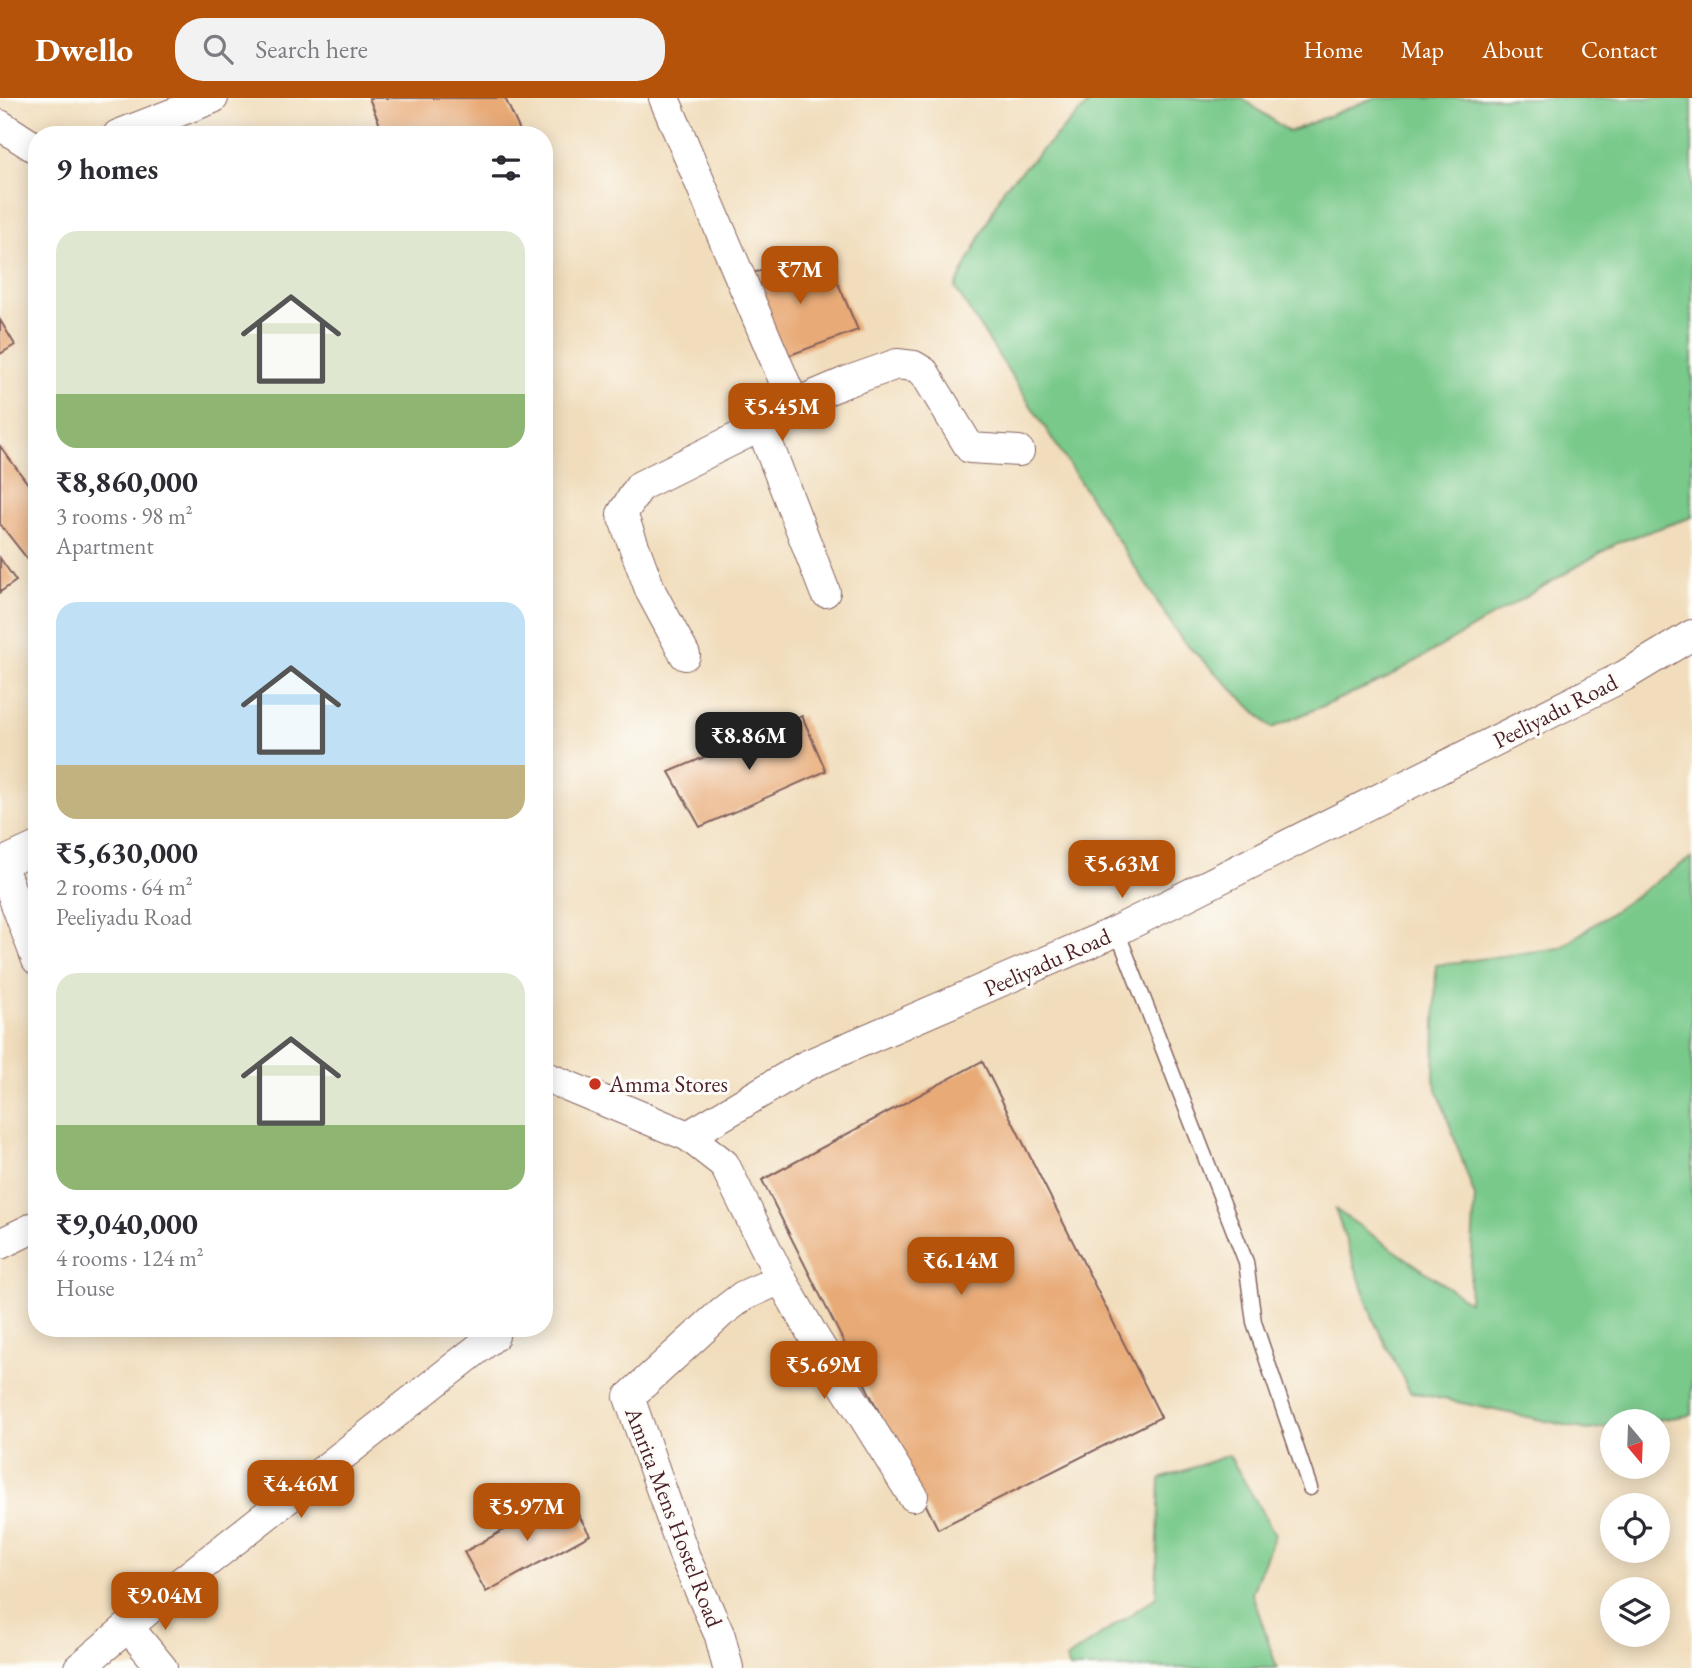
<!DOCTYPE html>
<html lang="en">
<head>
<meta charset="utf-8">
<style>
  :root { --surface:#fff; --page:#f2f2f3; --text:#2b2b33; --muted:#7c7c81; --accent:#b45309 }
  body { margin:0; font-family:"EB Garamond",serif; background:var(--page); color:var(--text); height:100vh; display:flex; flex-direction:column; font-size:26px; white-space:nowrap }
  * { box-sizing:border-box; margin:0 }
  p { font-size:23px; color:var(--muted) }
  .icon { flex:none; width:38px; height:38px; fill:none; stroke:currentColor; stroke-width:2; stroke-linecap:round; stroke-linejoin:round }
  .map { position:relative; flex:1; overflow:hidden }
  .drawer { position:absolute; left:28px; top:28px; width:525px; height:1211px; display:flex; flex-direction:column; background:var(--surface); border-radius:28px; box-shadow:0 4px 18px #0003 }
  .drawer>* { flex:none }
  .needle { width:46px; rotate:161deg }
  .fabs { position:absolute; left:1600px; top:1311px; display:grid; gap:14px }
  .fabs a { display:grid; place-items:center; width:70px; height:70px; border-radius:50%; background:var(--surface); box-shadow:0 4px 18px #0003; font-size:35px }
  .price { position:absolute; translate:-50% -60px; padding:0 16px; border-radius:14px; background:var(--accent); color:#fff; font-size:23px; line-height:46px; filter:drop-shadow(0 2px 4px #0008) }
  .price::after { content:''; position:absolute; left:50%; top:42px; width:21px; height:16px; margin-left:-10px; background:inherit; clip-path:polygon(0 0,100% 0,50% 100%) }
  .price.active { background:#222; color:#fff }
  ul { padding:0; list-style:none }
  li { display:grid; align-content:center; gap:14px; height:371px; padding:0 28px }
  li span { display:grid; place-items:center; height:217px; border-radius:21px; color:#555 }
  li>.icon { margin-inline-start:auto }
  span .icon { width:126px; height:126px; fill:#fffc; stroke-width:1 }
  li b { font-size:30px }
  h2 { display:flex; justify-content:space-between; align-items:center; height:84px; padding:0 28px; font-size:30px }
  header { display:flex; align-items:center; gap:42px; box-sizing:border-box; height:98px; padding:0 35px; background:var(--accent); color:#fff }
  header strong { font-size:33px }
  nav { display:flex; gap:38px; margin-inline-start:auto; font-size:24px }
  .search { width:490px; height:63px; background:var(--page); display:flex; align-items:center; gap:18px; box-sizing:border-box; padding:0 24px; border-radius:28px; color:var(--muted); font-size:26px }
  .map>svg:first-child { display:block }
  .green { fill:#78c98a; stroke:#61745a; stroke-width:2 }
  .building { fill:#e8aa77 }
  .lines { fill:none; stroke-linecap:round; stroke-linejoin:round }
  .service-casing { stroke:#84625e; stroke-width:17 }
  .minor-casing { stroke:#84625e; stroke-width:32 }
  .service { stroke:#fff; stroke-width:14 }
  .minor { stroke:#fff; stroke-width:30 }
  .poi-dot { fill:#c8321e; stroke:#fdfcf7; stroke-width:2.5 }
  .labels { text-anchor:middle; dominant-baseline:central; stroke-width:6; stroke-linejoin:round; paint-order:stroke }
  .street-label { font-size:23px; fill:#4a1f2b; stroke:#fdfcf7 }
  .poi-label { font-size:23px; fill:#4a1f2b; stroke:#fdfcf7; text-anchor:start }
</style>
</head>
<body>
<header>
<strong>Dwello</strong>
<div class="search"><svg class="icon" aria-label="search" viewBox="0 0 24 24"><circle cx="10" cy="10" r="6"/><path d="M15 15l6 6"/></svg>Search here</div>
<nav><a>Home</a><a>Map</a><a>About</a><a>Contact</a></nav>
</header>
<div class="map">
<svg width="1692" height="1570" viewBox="0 0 1692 1570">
  <rect width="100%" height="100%" fill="#fdfcf7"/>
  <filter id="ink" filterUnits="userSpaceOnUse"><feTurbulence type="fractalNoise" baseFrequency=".0143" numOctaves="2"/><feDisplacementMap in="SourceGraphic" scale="14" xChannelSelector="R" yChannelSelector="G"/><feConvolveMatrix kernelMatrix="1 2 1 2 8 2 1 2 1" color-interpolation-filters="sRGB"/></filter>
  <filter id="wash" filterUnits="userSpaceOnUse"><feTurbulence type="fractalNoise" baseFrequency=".00686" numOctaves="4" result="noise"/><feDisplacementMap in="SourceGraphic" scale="28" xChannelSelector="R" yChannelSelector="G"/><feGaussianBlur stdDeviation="1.57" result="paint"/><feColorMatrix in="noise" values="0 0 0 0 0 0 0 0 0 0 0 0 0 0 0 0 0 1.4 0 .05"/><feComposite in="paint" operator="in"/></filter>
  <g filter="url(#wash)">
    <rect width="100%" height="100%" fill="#f1ddbc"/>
    <path class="green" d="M1094,0H1242L1289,34L1373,0H1692V419L1619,444L1385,581L1272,630L1182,542L955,190L1004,90Z
      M1692,759V1317L1650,1323H1612V1328L1588,1332L1410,1294L1374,1223L1335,1111L1469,1204L1475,1099L1434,982L1436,867L1560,850Z
      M1229,1357L1275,1436L1252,1495L1277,1570H1070L1066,1561L1156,1499L1160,1381Z"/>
    <g id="blocks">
      <path class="building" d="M369,0H505L522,37H384Z
        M826,157L858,232L771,264L747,176Z
        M0,222L15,247L0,256Z
        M0,348L37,398V473L0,426Z
        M0,460L16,483L0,494Z
        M802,618L826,673L700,729L669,674Z
        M982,963L1161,1319L938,1431L762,1082Z
        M567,1397L590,1437L486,1494L464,1454Z"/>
    </g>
  </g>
  <g filter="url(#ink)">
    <use href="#blocks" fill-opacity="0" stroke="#84625e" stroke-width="2"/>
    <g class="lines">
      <defs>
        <path id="service" d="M1117,833L1246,1164L1254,1224L1310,1390"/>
        <path id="minor" d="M664,0L794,306
          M0,27L37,51
          M118,37L213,0
          M761,328L825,494
          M685,557L651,494L622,416L640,388L761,328L794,306L846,284L897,266L914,268L924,274L970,350L1019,353
          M0,766L37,749
          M1,766L37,862
          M544,978L688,1038L805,968L1110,836L1624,578L1692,537
          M688,1038L724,1066L781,1181L743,1198L722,1214L629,1299L685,1459L720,1538L728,1570
          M0,1146L37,1128
          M781,1181L814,1239L913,1398
          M129,1530L162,1570
          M79,1570L179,1486L494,1238"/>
      </defs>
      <use href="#service" class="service-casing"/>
      <use href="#minor" class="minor-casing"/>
      <use href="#service" class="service"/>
      <use href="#minor" class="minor"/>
    </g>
  </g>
  <circle class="poi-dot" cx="595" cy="986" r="7"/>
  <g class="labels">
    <g class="street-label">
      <text transform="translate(1555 613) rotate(-27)">Peeliyadu Road</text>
      <text transform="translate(1047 864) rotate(-24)">Peeliyadu Road</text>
      <text transform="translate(674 1419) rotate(69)">Amrita Mens Hostel Road</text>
    </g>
    <g class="poi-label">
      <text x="609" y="986">Amma Stores</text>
    </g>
  </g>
</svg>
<div class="fabs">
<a><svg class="needle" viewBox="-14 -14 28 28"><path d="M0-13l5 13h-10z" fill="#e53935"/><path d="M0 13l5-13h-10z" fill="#7c7c81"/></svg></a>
<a><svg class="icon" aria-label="locate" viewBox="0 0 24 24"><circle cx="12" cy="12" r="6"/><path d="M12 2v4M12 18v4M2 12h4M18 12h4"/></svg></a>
<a><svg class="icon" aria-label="layers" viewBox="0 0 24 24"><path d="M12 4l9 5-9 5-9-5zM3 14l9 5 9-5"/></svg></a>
</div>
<b class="price" style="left:800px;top:208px">₹7M</b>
<b class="price" style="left:782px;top:345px">₹5.45M</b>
<b class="price active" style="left:749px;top:674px">₹8.86M</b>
<b class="price" style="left:1122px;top:802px">₹5.63M</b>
<b class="price" style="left:961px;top:1199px">₹6.14M</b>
<b class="price" style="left:824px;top:1303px">₹5.69M</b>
<b class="price" style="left:301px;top:1422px">₹4.46M</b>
<b class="price" style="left:527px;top:1445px">₹5.97M</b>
<b class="price" style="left:165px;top:1534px">₹9.04M</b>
<section class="drawer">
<h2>9 homes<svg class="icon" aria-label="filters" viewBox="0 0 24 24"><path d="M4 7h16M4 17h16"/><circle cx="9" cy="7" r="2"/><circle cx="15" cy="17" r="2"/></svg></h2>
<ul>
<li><span style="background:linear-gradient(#dfe7d0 75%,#8fb573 0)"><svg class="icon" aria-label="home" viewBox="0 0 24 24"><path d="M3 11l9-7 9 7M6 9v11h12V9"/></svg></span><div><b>₹8,860,000</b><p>3 rooms · 98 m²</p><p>Apartment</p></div></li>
<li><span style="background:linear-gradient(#bfe0f5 75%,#c2b280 0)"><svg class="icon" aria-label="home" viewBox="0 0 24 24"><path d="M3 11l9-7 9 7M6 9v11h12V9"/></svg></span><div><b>₹5,630,000</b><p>2 rooms · 64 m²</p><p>Peeliyadu Road</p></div></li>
<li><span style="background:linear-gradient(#dfe7d0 70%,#8fb573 0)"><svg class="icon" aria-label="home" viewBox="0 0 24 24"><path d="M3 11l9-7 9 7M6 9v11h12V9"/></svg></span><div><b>₹9,040,000</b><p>4 rooms · 124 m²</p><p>House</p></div></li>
</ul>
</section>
</div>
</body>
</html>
